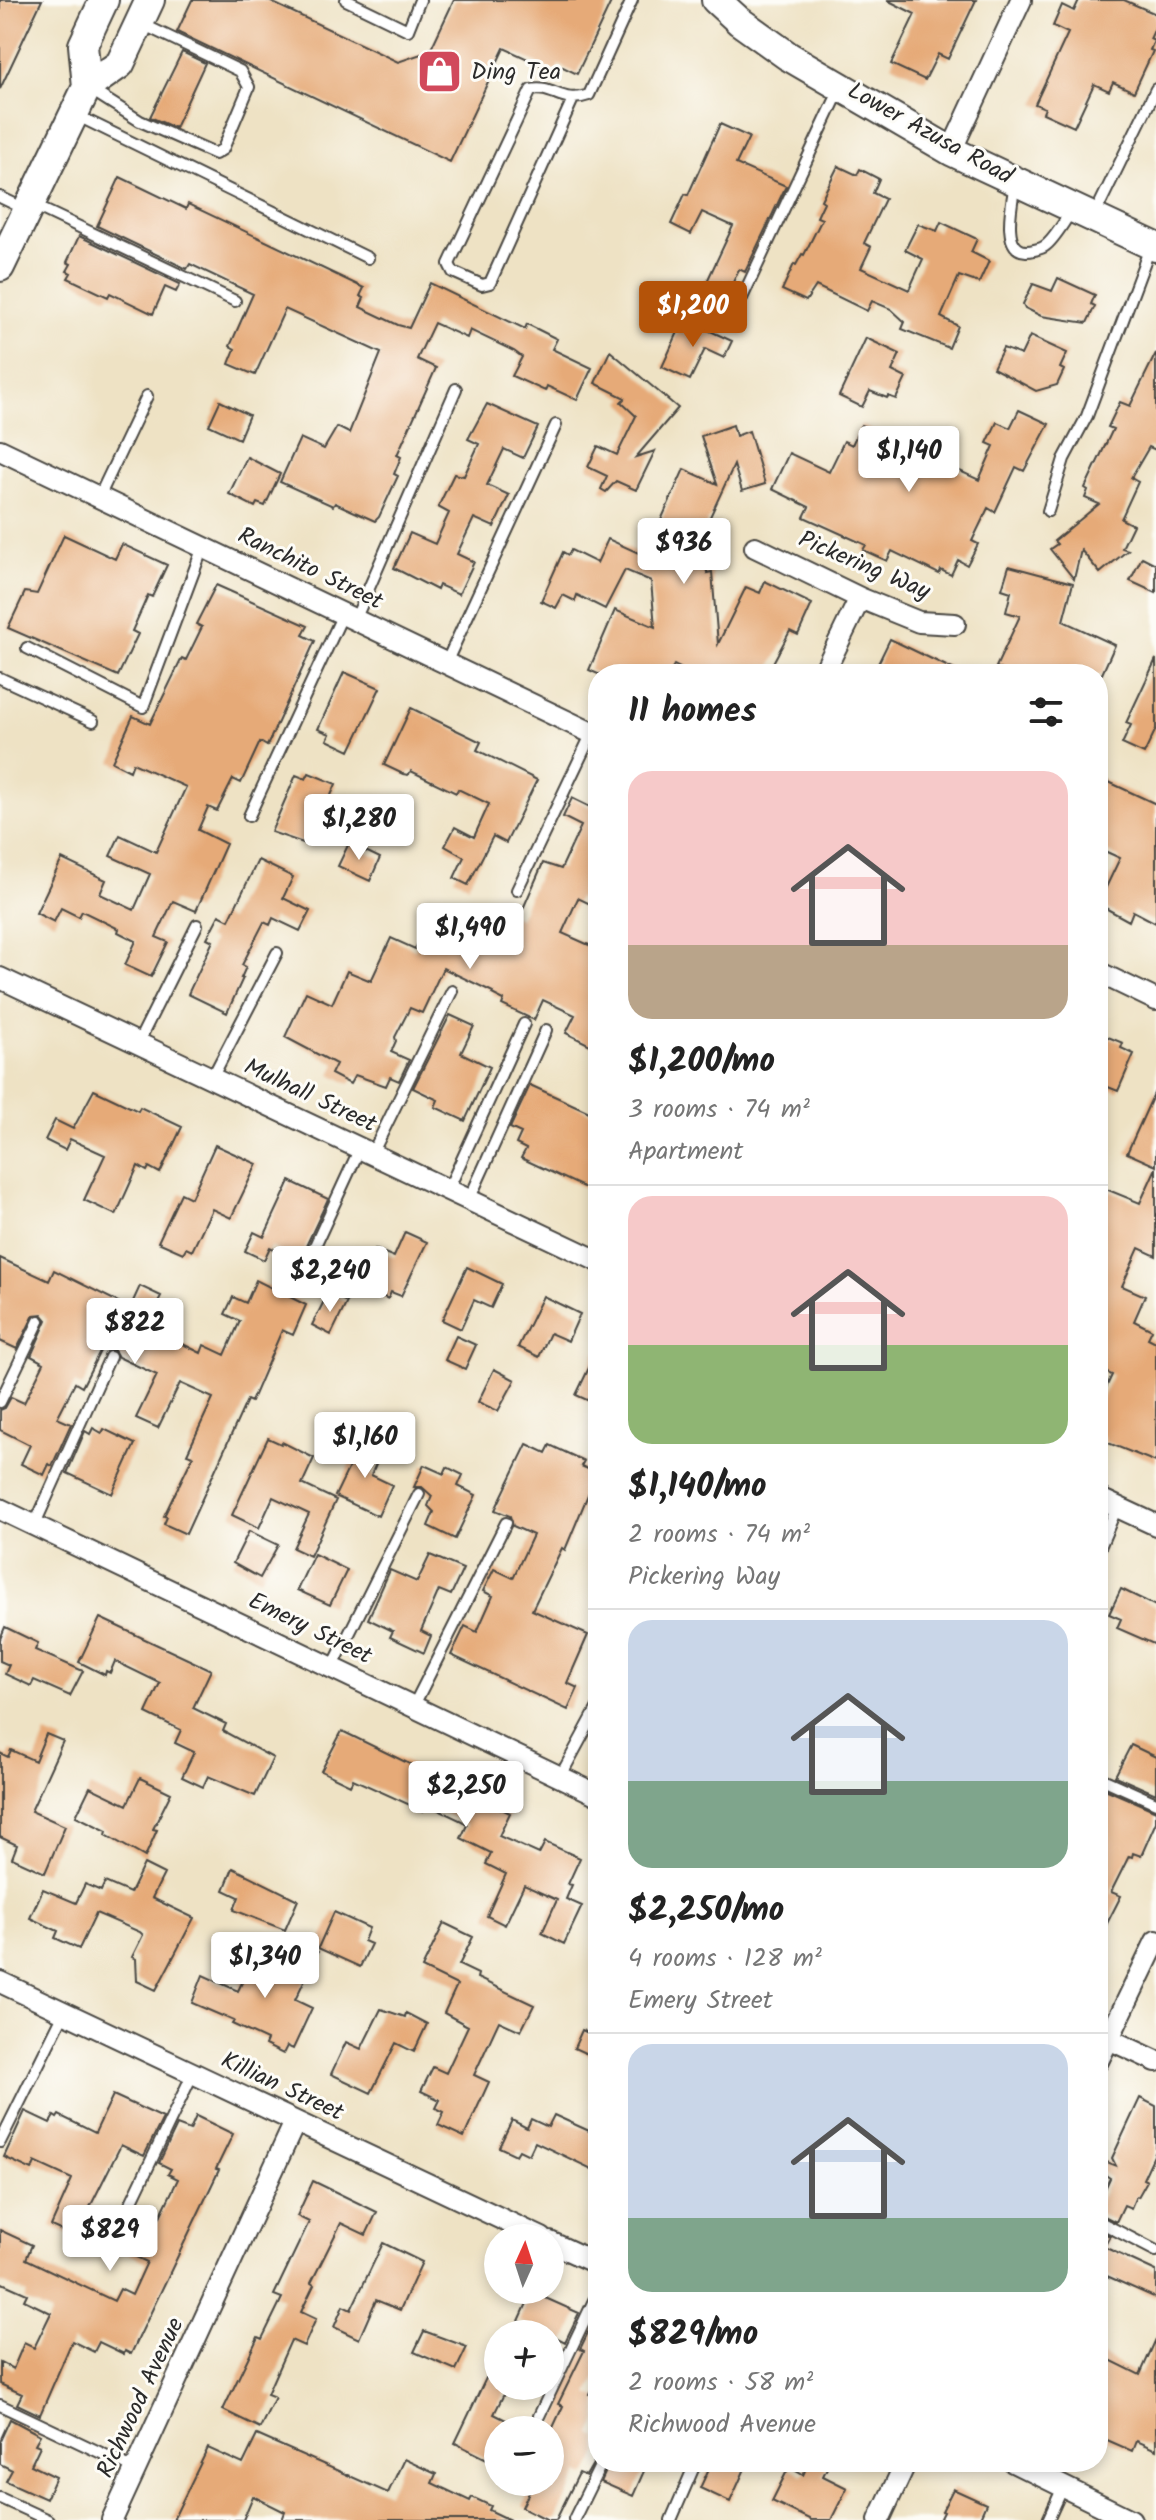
<!DOCTYPE html>
<html lang="en">
<head>
<meta charset="utf-8">
<style>
  :root { --surface:#fff; --page:#f6f6f6; --text:#222; --muted:#767676; --line:#e0e0e0; --accent:#b45309 }
  body { margin:0; font-family:Kalam,sans-serif; background:var(--page); color:var(--text); height:100vh; display:flex; flex-direction:column; font-size:30px; white-space:nowrap }
  * { box-sizing:border-box; margin:0 }
  p { font-size:26px; color:var(--muted) }
  .icon { flex:none; width:44px; height:44px; fill:none; stroke:currentColor; stroke-width:2; stroke-linecap:round; stroke-linejoin:round }
  .map { position:relative; flex:1; overflow:hidden }
  .drawer { position:absolute; left:588px; top:664px; width:520px; height:1808px; display:flex; flex-direction:column; background:var(--surface); border-radius:32px; box-shadow:0 4px 12px #0003 }
  .drawer>* { flex:none }
  .needle { width:52px; rotate:3deg }
  .tools { position:absolute; left:484px; top:2224px; display:grid; gap:16px }
  .tools a { display:grid; place-items:center; width:80px; height:80px; border-radius:50%; background:var(--surface); box-shadow:0 4px 12px #0003; font-size:40px }
  .price { position:absolute; translate:-50% -68px; padding:0 18px; border-radius:8px; background:#fff; color:#222; font-size:26px; line-height:52px; filter:drop-shadow(0 2px 4px #0008) }
  .price::after { content:''; position:absolute; left:50%; top:48px; width:24px; height:18px; margin-left:-12px; background:inherit; clip-path:polygon(0 0,100% 0,50% 100%) }
  .price.current { background:var(--accent); color:#fff }
  ul { padding:0; list-style:none }
  li { display:grid; align-content:center; gap:16px; height:424px; padding:0 40px }
  li+li { border-top:2px solid var(--line) }
  li span { display:grid; place-items:center; height:248px; border-radius:24px; color:#555 }
  li>.icon { margin-inline-start:auto }
  span .icon { width:144px; height:144px; fill:#fffc; stroke-width:1 }
  li b { font-size:34px }
  h2 { display:flex; justify-content:space-between; align-items:center; height:96px; padding:0 40px; font-size:34px }
  .map>svg:first-child { display:block }
  .building { fill:#e6aa78 }
  .lines { fill:none; stroke-linecap:round; stroke-linejoin:round }
  .service-casing { stroke:#484642; stroke-width:14 }
  .minor-casing { stroke:#484642; stroke-width:24 }
  .secondary-casing { stroke:#484642; stroke-width:32 }
  .service { stroke:#fff; stroke-width:10 }
  .minor { stroke:#fff; stroke-width:20 }
  .secondary { stroke:#fff; stroke-width:28 }
  .labels { text-anchor:middle; dominant-baseline:central; stroke-width:6; stroke-linejoin:round; paint-order:stroke }
  .poi-label { font-size:24px; fill:#2b2b2b; stroke:#fdfcf7; text-anchor:start }
  .street-label { font-size:24px; fill:#2b2b2b; stroke:#fdfcf7 }
</style>
</head>
<body>
<div class="map">
<svg width="1156" height="2520" viewBox="0 0 1156 2520">
  <rect width="100%" height="100%" fill="#fdfcf7"/>
  <filter id="ink" filterUnits="userSpaceOnUse"><feTurbulence type="fractalNoise" baseFrequency=".0125" numOctaves="2"/><feDisplacementMap in="SourceGraphic" scale="16" xChannelSelector="R" yChannelSelector="G"/><feConvolveMatrix kernelMatrix="1 2 1 2 8 2 1 2 1" color-interpolation-filters="sRGB"/></filter>
  <filter id="wash" filterUnits="userSpaceOnUse"><feTurbulence type="fractalNoise" baseFrequency=".006" numOctaves="4" result="noise"/><feDisplacementMap in="SourceGraphic" scale="32" xChannelSelector="R" yChannelSelector="G"/><feGaussianBlur stdDeviation="1.8" result="paint"/><feColorMatrix in="noise" values="0 0 0 0 0 0 0 0 0 0 0 0 0 0 0 0 0 1.4 0 .05"/><feComposite in="paint" operator="in"/></filter>
  <g filter="url(#wash)">
    <rect width="100%" height="100%" fill="#eee2c4"/>
    <g id="blocks">
      <path class="building" d="M0,0H42L0,89Z
        M192,0H267L398,62L430,51L454,0H612L577,74L559,65L556,72L504,48L450,162L177,32Z
        M887,0H976L948,59L938,54L925,80L891,64L915,14Z
        M1079,0H1124L1156,14V26L1150,39L1154,41L1150,50L1153,51L1134,92L1113,82L1109,91L1094,84L1074,127L1043,113L1045,108L1035,104L1068,33L1053,26L1062,5L1074,11Z
        M182,52L205,63L175,128L150,117Z
        M720,124L749,137L736,164L786,186L745,272L739,269L725,300L703,290L733,226L702,212L691,234L671,224L685,194L688,195Z
        M838,166L857,175L860,169L879,179L873,193L885,199L864,243L871,247L861,268L909,290L923,259L905,250L918,224L937,231L941,222L977,239L971,252L989,261L979,283L959,276L941,317L958,326L949,348L902,329L905,322L891,309L872,301L867,311L816,286L806,301L782,290L794,264L796,265L802,254L804,255L822,219L817,217L824,202L821,200Z
        M120,177L186,209L188,204L364,288L360,296L364,298L360,307L398,325L409,328L430,283L525,329L527,324L557,339L552,349L592,368L577,400L547,386L545,391L512,376L522,357L514,351L470,330L467,338L434,323L417,359L436,368L397,455L401,457L394,474L398,476L379,517L375,521L335,503L333,506L280,482L300,438L324,449L337,427L349,433L381,353L285,309L255,375L229,364L235,349L230,346L253,294L190,264L187,269L97,226Z
        M79,236L180,284L176,292L165,287L153,314L110,293L108,297L68,278L71,273L67,271L71,264L67,262Z
        M1058,278L1095,295L1091,304L1095,306L1087,323L1041,316L1025,308L1023,304L1033,284L1052,291Z
        M684,319L732,341L724,358L705,349L690,380L662,367Z
        M1030,336L1067,353L1060,368L1064,370L1057,385L1036,391L993,368L1003,348L1021,355Z
        M866,338L900,354L892,371L906,378L896,399L888,396L887,398L870,391L862,407L839,396Z
        M610,351L678,408L636,457L655,451L636,490L616,481L606,492L601,489L607,476L588,467L598,446L617,455L636,416L621,402L625,398L595,383Z
        M1156,353V450L1149,447L1131,478L1138,482L1121,519L1133,525L1122,548L1128,550L1100,573L1081,550L1074,579L1050,549L1057,544L1054,541L1099,504L1085,498L1088,490L1085,488L1113,429L1108,427L1120,402L1130,406Z
        M220,401L249,415L239,439L209,425Z
        M487,404L538,427L523,458L504,449L487,485L509,495L494,527L474,518L457,554L474,562L459,594L439,585L437,590L394,568L410,533L435,544L449,513L438,507L454,474L464,476L479,444L468,439Z
        M1019,410L1049,424L1024,471L1016,467L995,512L988,508L972,541L978,544L967,565L958,560L951,575L941,570L939,574L892,551L887,561L863,550L866,545L804,517L809,507L772,489L789,453L829,472L844,441L852,445L861,425L979,480L994,446L987,443L997,422L1010,428Z
        M733,425L736,436L749,431L765,484L742,491L734,465L703,532L707,573L712,572L718,644L746,587L760,593L765,581L812,604L798,635L790,631L767,674H692L674,665L669,674H598L589,670L615,610L655,627L651,581L625,570L605,609L577,595L575,601L563,595L556,608L541,601L563,552L568,555L571,550L597,563L608,539L645,556L684,469L717,484L701,436Z
        M247,457L280,474L265,506L257,503L255,507L229,494Z
        M64,535L115,559L122,544L167,565L152,597L148,595L132,631L138,634L118,676L8,628L25,592L37,594Z
        M1142,557L1156,564V593L1130,581Z
        M1009,566L1073,583L1063,621L1115,645L1102,674H1067L1057,669L1054,674H1010L996,667L1020,616L1006,612L1011,592L1002,589Z
        M216,585L308,626L303,635L315,641L267,746L260,742L241,783L233,779L217,811L208,807L198,830L226,844L196,911L173,901L156,937L168,942L151,977L125,965L136,941L118,932L119,929L82,911L79,917L61,908L54,922L36,913L62,859L106,880L100,894L134,910L150,874L110,856L120,835L156,852L186,787L133,763L130,771L112,762L133,716L150,724L182,658L186,660L202,627L196,624Z
        M890,639L963,674H873Z
        M1156,659V729L1144,754L1122,744L1131,725L1126,723Z
        M344,672L380,688L350,751L327,740L330,734L318,729Z
        M411,708L481,742L477,750L537,780L506,843L493,836L468,885L454,878L464,857L445,846L455,827L474,837L489,804L458,789L456,793L411,771L408,775L403,774L384,765Z
        M309,773L336,784L309,845L271,832L296,775L306,779Z
        M1098,777L1156,804V923L1133,911L1129,921L1098,904L1120,858L1098,848Z
        M598,791V885L590,904L578,898L562,933L598,949V1049L566,1033L575,1015L543,1000L534,1020L502,1005L504,1000L492,994L493,992L443,968L422,1013L410,1008L395,1037L396,1041L391,1052L409,1060L399,1081L390,1077L386,1086L355,1075L350,1084L331,1074L336,1064L285,1037L306,992L332,1004L347,971L371,981L391,938L415,949L420,939L427,942L437,922L490,947L506,912L519,918L543,863L561,869L581,826L563,817L572,798L590,807Z
        M349,843L380,858L370,881L338,866Z
        M258,860L293,877L283,898L310,911L300,931L273,918L270,925L264,922L242,965L246,967L241,978H243L227,1013L188,994L213,941L207,938L219,915L229,920Z
        M450,1015L474,1026L461,1053L490,1067L465,1121L435,1107L438,1100L413,1088Z
        M1098,1033L1123,1043L1121,1048L1134,1054L1118,1091L1098,1083Z
        M530,1085L598,1116V1194L521,1158L526,1149L516,1144L521,1133L510,1128Z
        M1156,1089V1166L1127,1153Z
        M94,1090L138,1111L140,1107L182,1127L160,1173L149,1167L147,1171L138,1166L116,1215L84,1200L105,1155L70,1139L65,1150L45,1140L55,1120L73,1129Z
        M215,1145L257,1164L231,1218L212,1209L192,1251L186,1248L183,1253L158,1242L181,1193L191,1198Z
        M1156,1168V1256L1139,1248L1122,1286L1145,1296L1134,1321L1152,1330L1148,1338L1156,1342V1462L1103,1441L1104,1438L1098,1436V1405L1112,1375L1098,1369V1207L1106,1189L1140,1203Z
        M290,1181L328,1199L299,1261L270,1247L264,1260L245,1251L254,1232L264,1237Z
        M405,1232L427,1242L401,1296L391,1292L388,1299L358,1285L375,1249L394,1257Z
        M0,1258L49,1281L54,1270L130,1308L140,1286L161,1296L146,1326L201,1353L204,1345L225,1355L240,1321L225,1314L233,1297L246,1303L256,1280L306,1305L293,1335L282,1330L251,1402L247,1400L186,1534L164,1524L167,1517L164,1516L193,1456L187,1454L213,1398L180,1383L158,1428L136,1418L157,1375L118,1357L114,1350L101,1349L82,1387L75,1383L57,1418L71,1424L52,1466L49,1464L44,1475L21,1464L30,1445L0,1430V1410L5,1408L11,1397L24,1403L44,1363L31,1356L47,1320L42,1314L34,1315L17,1349L0,1341Z
        M467,1267L502,1284L491,1308L474,1300L461,1329L442,1320Z
        M328,1293L347,1302L331,1335L312,1325Z
        M543,1296L580,1314L568,1341L550,1333L539,1357L518,1347Z
        M456,1336L476,1345L465,1369L445,1360Z
        M598,1349V1405L576,1395Z
        M494,1369L515,1380L498,1411L478,1402Z
        M93,1428L102,1433L104,1429L135,1444L112,1494L67,1473L85,1431L90,1434Z
        M268,1438L281,1444L282,1442L314,1458L302,1484L336,1500L310,1556L293,1548L309,1514L273,1497L259,1528L232,1515Z
        M363,1438L383,1448L371,1475L392,1485L378,1516L335,1496Z
        M527,1444L546,1453L550,1445L584,1461L581,1466L597,1473L565,1550L562,1548L532,1610L588,1635L567,1683L578,1688L568,1710L451,1655L465,1626L477,1632L493,1596L483,1591L494,1569L513,1578L533,1535L513,1526L510,1516L495,1510Z
        M424,1465L444,1474L447,1467L463,1475L458,1486L476,1495L455,1539L428,1526L434,1512L428,1506L432,1496L422,1487H414Z
        M249,1531L278,1545L260,1578L233,1563Z
        M314,1554L347,1570L330,1605L297,1590Z
        M430,1555L463,1569L451,1595L439,1590L421,1631L431,1636L424,1653L390,1637L393,1631L368,1619L390,1570L417,1582Z
        M1121,1589L1156,1606V1645L1117,1628L1121,1619L1109,1614Z
        M100,1618L211,1670L193,1708L226,1724L223,1731L273,1758L255,1796L208,1776L203,1787L182,1777L194,1752L175,1743L181,1730L146,1713L160,1683L115,1661L110,1673L106,1671L105,1675L79,1662Z
        M5,1627L38,1643L35,1650L83,1671L70,1696L34,1680L31,1686L5,1674L9,1665L0,1661V1639Z
        M342,1731L510,1813L499,1836L539,1854L545,1842L580,1858L568,1884L572,1885L566,1899L582,1906L564,1944L542,1933L557,1900L524,1885L505,1925L487,1916L506,1874L486,1864L491,1853L461,1838L467,1825L462,1821L426,1804L423,1811L353,1779L350,1785L321,1771Z
        M46,1734L63,1741L31,1811L65,1826L45,1873L12,1858L17,1845L0,1837V1753L8,1757L11,1750L35,1761Z
        M1131,1745L1156,1757V1794L1115,1776Z
        M140,1778L171,1793L153,1829L157,1830L145,1857L106,1835L107,1831L76,1816L90,1787L127,1805Z
        M1098,1786L1156,1811V1822L1141,1856L1133,1853L1132,1857L1129,1856L1111,1892L1121,1896L1098,1941Z
        M144,1864L164,1874L152,1898L194,1918L156,1990L137,1981L136,1959L132,1957L143,1935L140,1932L96,1913L79,1949L55,1938L58,1931L30,1918L43,1889L76,1903L85,1884L101,1891L105,1882L130,1893Z
        M233,1868L298,1900L285,1930L234,1910L239,1897L224,1890Z
        M334,1912L369,1928L364,1941L371,1944L360,1967L318,1948Z
        M444,1923L473,1937L459,1965L478,1974L477,1978L534,2005L521,2031L499,2021L474,2075L489,2082L464,2137L438,2125L444,2112L436,2108L440,2100L421,2091L433,2067L446,2073L468,2026L444,2013L457,1985L422,1968Z
        M295,1941L318,1952L295,2000L312,2008L293,2049L287,2046L283,2054L265,2045L267,2040L232,2024L234,2021L192,2003L203,1975L238,1991L246,1974L259,1980L267,1964L281,1971Z
        M381,2009L405,2017L406,2013L427,2024L414,2052L396,2043L371,2093L331,2074L346,2042L361,2049Z
        M582,2030L598,2038V2059L574,2048Z
        M113,2095L163,2118L144,2156L121,2145L75,2237L51,2226L72,2179L35,2162L32,2170L4,2157L25,2111L50,2123L54,2116L57,2118L59,2115L95,2133Z
        M1140,2098L1156,2106V2151L1143,2179L1147,2181L1138,2197L1136,2196L1131,2208L1124,2205L1116,2222L1098,2213V2204L1110,2178L1098,2170V2159L1116,2166L1112,2158Z
        M554,2115L598,2135V2172L535,2142L529,2155L519,2150L516,2155L499,2147L512,2120L527,2128L531,2119L548,2127Z
        M196,2116L233,2134L216,2169L219,2170L131,2354L125,2351L124,2354L99,2342L94,2352L72,2341L40,2415L17,2404L22,2394L0,2384V2362L13,2369L24,2343L34,2348L51,2313L24,2300L27,2294L0,2282V2230L32,2245L26,2259L114,2301L120,2289L132,2295L147,2262L119,2249L129,2229L146,2237L152,2225L155,2227L178,2179L168,2174L171,2169L159,2163L177,2125L190,2130Z
        M313,2181L377,2212L366,2235L341,2223L311,2283L314,2285L301,2312L316,2319L304,2346L291,2340L267,2394L275,2397L260,2428L223,2410L258,2337L262,2339L282,2298L274,2295L309,2222L297,2216Z
        M1098,2230L1110,2236L1104,2247L1156,2271V2298L1098,2272Z
        M383,2243L422,2262L400,2310L376,2300L359,2339L334,2327L343,2306L351,2310Z
        M532,2292L579,2313L565,2342L550,2334H526L529,2325L519,2321Z
        M594,2320H598V2375L589,2394L598,2398V2420L591,2434L598,2438V2455L586,2476L579,2473L556,2520H548L522,2507L534,2482H550V2434L563,2406L558,2404L584,2351L580,2349Z
        M424,2331L467,2347L456,2370L414,2352Z
        M1156,2339V2450L1136,2441L1132,2451L1098,2436V2354L1140,2375Z
        M487,2376L498,2381V2386H508L494,2414L506,2420L501,2430H498V2457L489,2453L487,2459L455,2443Z
        M10,2419L40,2435L35,2444L40,2446L31,2465L56,2477L46,2499L6,2481L12,2470L0,2464V2441Z
        M257,2435L388,2493L404,2459L436,2474L432,2483L470,2501L472,2497L491,2506L489,2510L510,2520H282L285,2512L253,2496L243,2520H173L208,2448L243,2464Z
        M610,2462H648L633,2496L601,2482Z
        M712,2462H748L730,2502L700,2488Z
        M809,2462H830L823,2476L847,2488L831,2520H811L772,2501L789,2467L803,2475Z
        M953,2489L986,2504L979,2520H940L944,2512L942,2511Z"/>
    </g>
  </g>
  <g filter="url(#ink)">
    <use href="#blocks" fill-opacity="0" stroke="#484642" stroke-width="2"/>
    <g class="lines">
      <defs>
        <path id="service" d="M346,0L408,30L420,0
          M88,88L140,121L215,154L223,149L249,87L240,71L140,23
          M572,101L490,283L482,285L453,272L449,264L531,90C554,85 561,105 589,95L632,0
          M76,115L368,258
          M1015,183C1013,199 1000,250 1026,251C1031,251 1041,249 1045,246C1055,239 1064,221 1072,211
          M0,197L27,210
          M31,204L235,301
          M1094,216L1156,89
          M734,315L841,87
          M99,497L147,396
          M1048,511L1064,459L1087,416L1151,245
          M355,620L456,389
          M27,648L143,707L203,547
          M446,663L556,425
          M0,678L93,721
          M249,816L343,614
          M517,890L592,733
          M138,1043L197,925
          M212,1078L277,953
          M372,1154L452,991
          M448,1190L524,1024
          M469,1200L546,1030
          M301,1276L360,1148
          M0,1402L39,1321
          M34,1526L110,1357
          M1098,1552L1117,1507
          M332,1668L419,1494
          M413,1707L506,1523
          M560,1777L598,1707
          M1098,1777L1156,1803
          M0,2142L64,2013
          M1098,2221L1156,2251
          M109,2249L193,2073
          M0,2405L137,2470
          M539,2416L598,2292
          M0,2498L48,2520
          M574,2519L602,2462
          M671,2520L696,2462
          M1048,2520L1063,2487"/>
        <path id="minor" d="M951,151L1021,0
          M0,450L598,736
          M755,547L860,598L919,622L955,624
          M823,674L860,598
          M1098,972L1156,1000
          M0,978L598,1261
          M1098,1498L1156,1525
          M0,1509L598,1795
          M0,1982L542,2238
          M1098,2034L1156,2061
          M1098,2061L1156,1941
          M550,2242L598,2264
          M1013,2462L1131,2520
          M112,2520L295,2122
          M879,2520L906,2462"/>
        <path id="secondary" d="M716,0L739,21L788,56L951,151L1156,247
          M87,87L83,45L104,0
          M0,267L87,87L120,64L150,0"/>
      </defs>
      <use href="#service" class="service-casing"/>
      <use href="#minor" class="minor-casing"/>
      <use href="#secondary" class="secondary-casing"/>
      <use href="#service" class="service"/>
      <use href="#minor" class="minor"/>
      <use href="#secondary" class="secondary"/>
    </g>
  </g>
  <defs>
    <symbol id="shop-square" viewBox="-11 -11 22 22"><rect x="-9" y="-9" width="18" height="18" rx="4" fill="#d1495b" stroke="#fdfcf7"/><path d="M-5-2.5h2.3a2.7 3.5 0 0 1 5.4 0H5L5.5 6h-11ZM-1.5-2.5h3a1.5 2.3 0 0 0-3 0Z" fill="#fff"/></symbol>
  </defs>
  <g fill-rule="evenodd">
    <use href="#shop-square" x="414" y="46" width="51" height="51"/>
  </g>
  <g class="labels">
    <g class="poi-label">
      <text x="471" y="72">Ding Tea</text>
    </g>
    <g class="street-label">
      <text transform="translate(930 134) rotate(29)">Lower Azusa Road</text>
      <text transform="translate(864 566) rotate(23)">Pickering Way</text>
      <text transform="translate(310 569) rotate(26)">Ranchito Street</text>
      <text transform="translate(310 1096) rotate(25)">Mulhall Street</text>
      <text transform="translate(310 1629) rotate(26)">Emery Street</text>
      <text transform="translate(282 2087) rotate(25)">Killian Street</text>
      <text transform="translate(141 2398) rotate(-65)">Richwood Avenue</text>
    </g>
  </g>
</svg>
<div class="tools">
<a><svg class="needle" viewBox="-14 -14 28 28"><path d="M0-13l5 13h-10z" fill="#e53935"/><path d="M0 13l5-13h-10z" fill="#767676"/></svg></a>
<a>+</a>
<a>−</a>
</div>
<b class="price current" style="left:693px;top:349px">$1,200</b>
<b class="price" style="left:909px;top:494px">$1,140</b>
<b class="price" style="left:684px;top:586px">$936</b>
<b class="price" style="left:359px;top:862px">$1,280</b>
<b class="price" style="left:470px;top:971px">$1,490</b>
<b class="price" style="left:330px;top:1314px">$2,240</b>
<b class="price" style="left:135px;top:1366px">$822</b>
<b class="price" style="left:365px;top:1480px">$1,160</b>
<b class="price" style="left:466px;top:1829px">$2,250</b>
<b class="price" style="left:265px;top:2000px">$1,340</b>
<b class="price" style="left:110px;top:2273px">$829</b>
<section class="drawer">
<h2>11 homes<svg class="icon" aria-label="filters" viewBox="0 0 24 24"><path d="M4 7h16M4 17h16"/><circle cx="9" cy="7" r="2"/><circle cx="15" cy="17" r="2"/></svg></h2>
<ul>
<li><span style="background:linear-gradient(#f6c9c9 70%,#b9a48a 0)"><svg class="icon" aria-label="home" viewBox="0 0 24 24"><path d="M3 11l9-7 9 7M6 9v11h12V9"/></svg></span><div><b>$1,200/mo</b><p>3 rooms · 74 m²</p><p>Apartment</p></div></li>
<li><span style="background:linear-gradient(#f6c9c9 60%,#8fb573 0)"><svg class="icon" aria-label="home" viewBox="0 0 24 24"><path d="M3 11l9-7 9 7M6 9v11h12V9"/></svg></span><div><b>$1,140/mo</b><p>2 rooms · 74 m²</p><p>Pickering Way</p></div></li>
<li><span style="background:linear-gradient(#c9d6e8 65%,#7fa58c 0)"><svg class="icon" aria-label="home" viewBox="0 0 24 24"><path d="M3 11l9-7 9 7M6 9v11h12V9"/></svg></span><div><b>$2,250/mo</b><p>4 rooms · 128 m²</p><p>Emery Street</p></div></li>
<li><span style="background:linear-gradient(#c9d6e8 70%,#7fa58c 0)"><svg class="icon" aria-label="home" viewBox="0 0 24 24"><path d="M3 11l9-7 9 7M6 9v11h12V9"/></svg></span><div><b>$829/mo</b><p>2 rooms · 58 m²</p><p>Richwood Avenue</p></div></li>
</ul>
</section>
</div>
</body>
</html>
